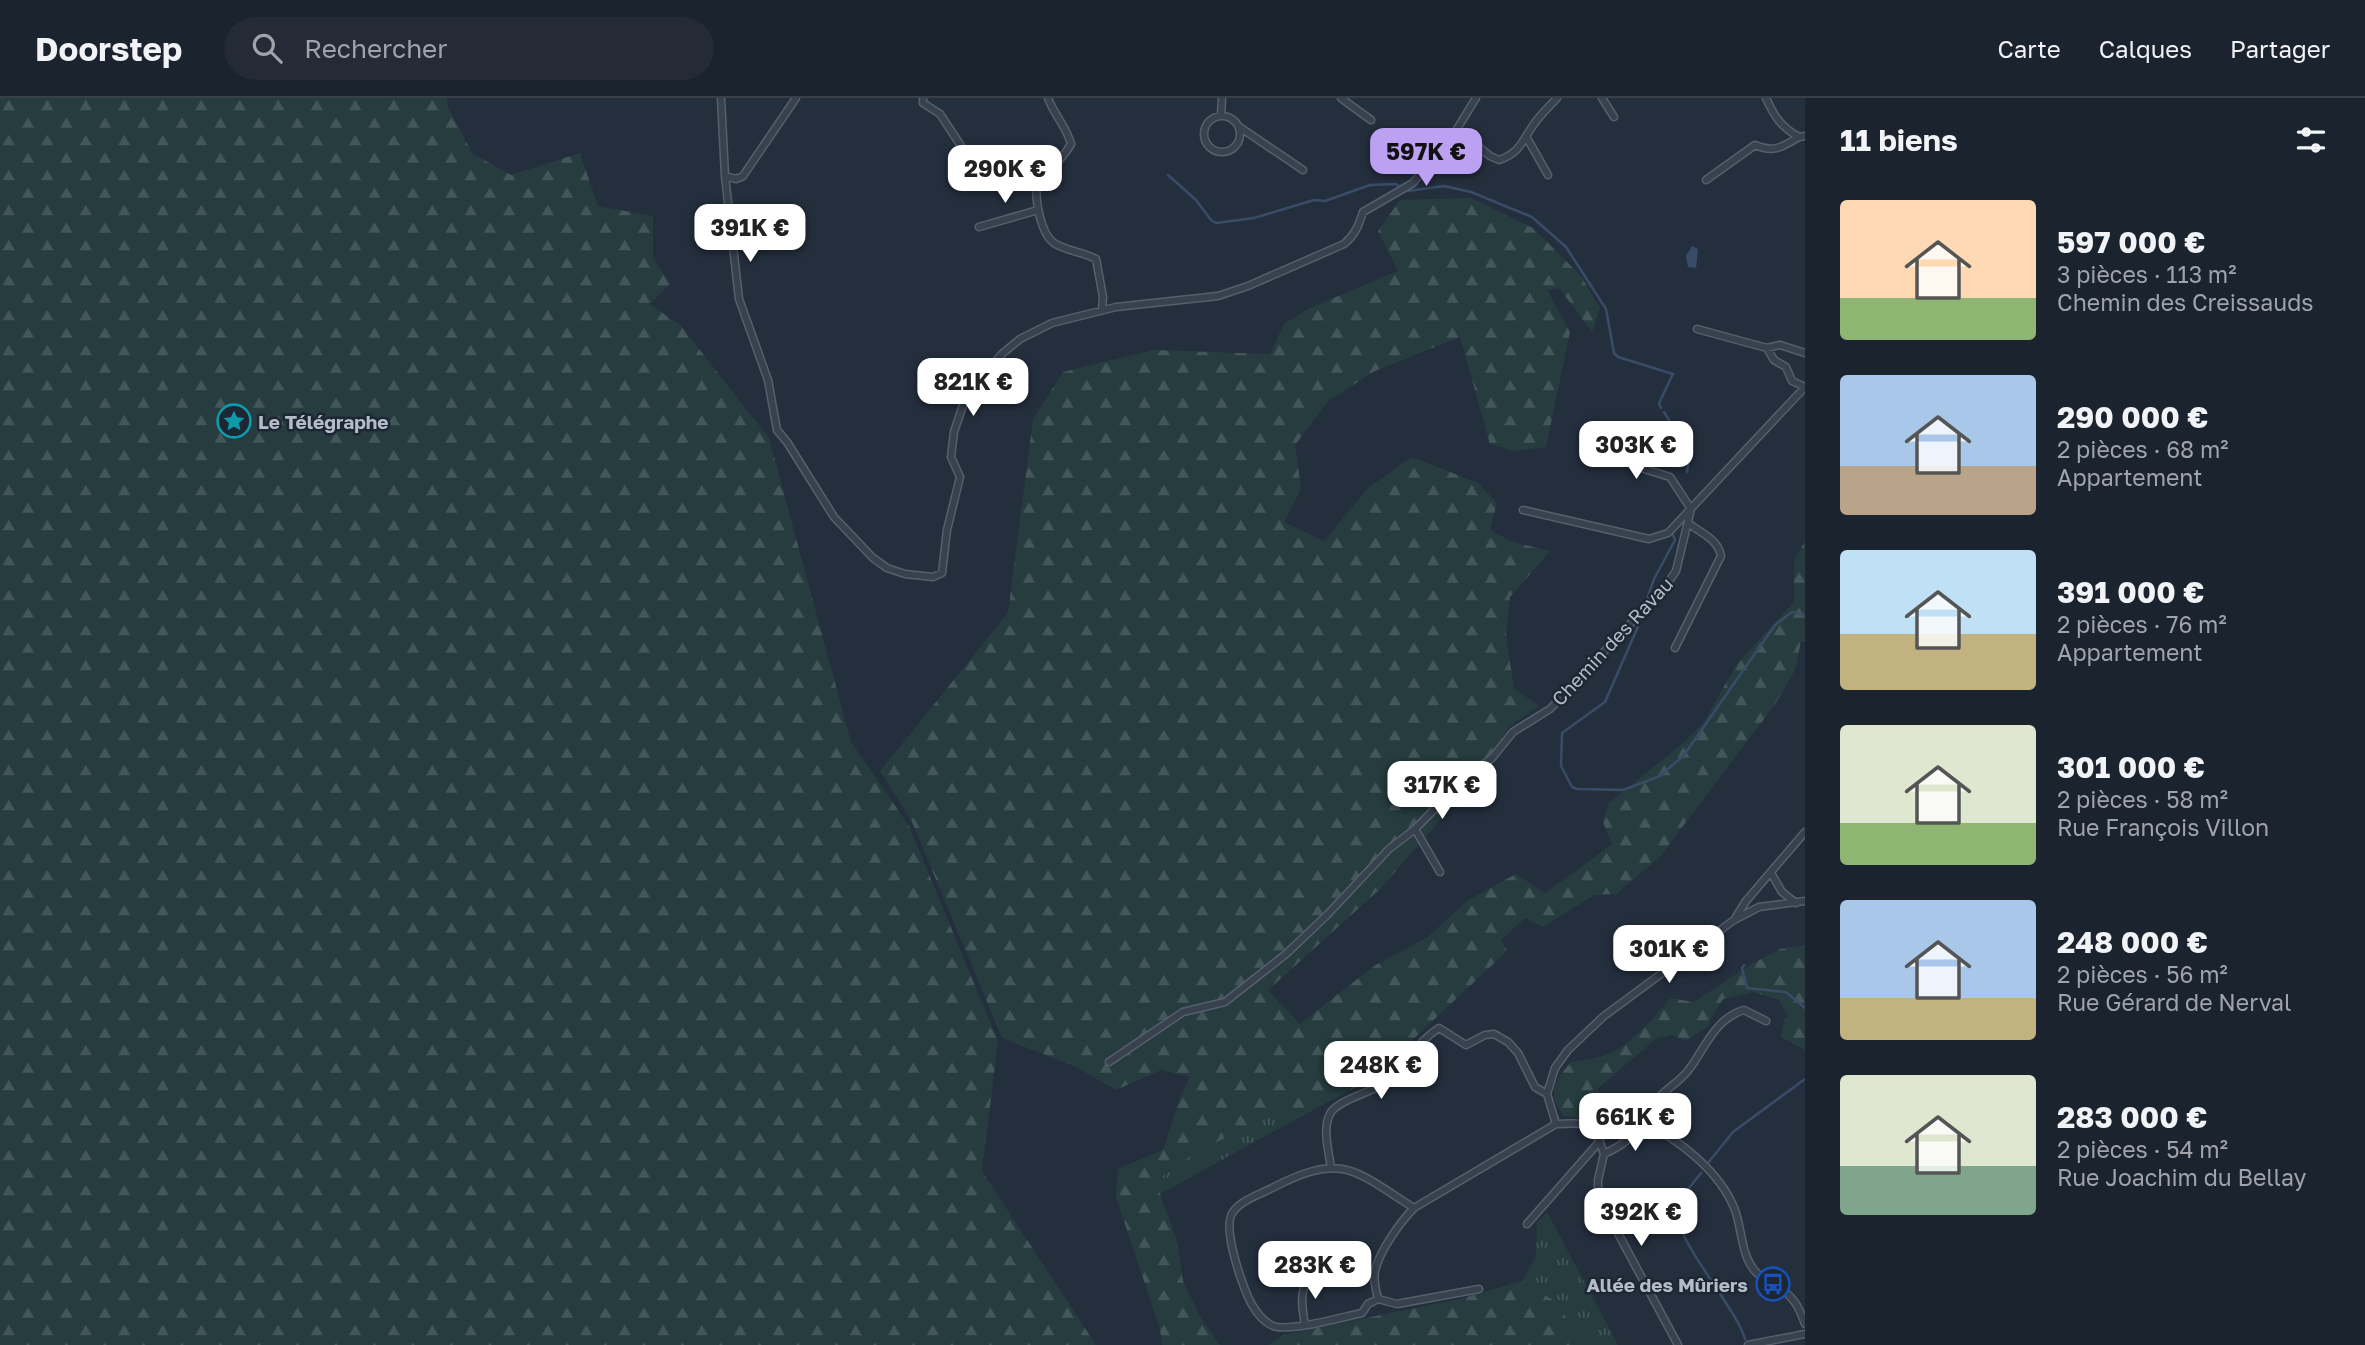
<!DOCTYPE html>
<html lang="fr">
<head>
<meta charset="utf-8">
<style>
  :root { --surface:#1b232e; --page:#242b36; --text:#f1f3f6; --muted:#a0a4aa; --line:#39404a; --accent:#bca0f2 }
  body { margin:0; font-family:"Golos Text",sans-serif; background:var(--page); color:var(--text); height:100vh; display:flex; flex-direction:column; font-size:26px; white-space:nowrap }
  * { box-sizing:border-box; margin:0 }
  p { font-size:23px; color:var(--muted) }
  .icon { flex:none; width:38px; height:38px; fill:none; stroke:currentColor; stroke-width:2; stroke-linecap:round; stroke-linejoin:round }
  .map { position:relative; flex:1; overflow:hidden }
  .sheet { display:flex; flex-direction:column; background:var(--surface); width:560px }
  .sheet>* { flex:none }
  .price { position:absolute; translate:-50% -60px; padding:0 16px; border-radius:14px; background:#fff; color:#222; font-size:23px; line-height:46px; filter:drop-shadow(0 2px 4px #0008) }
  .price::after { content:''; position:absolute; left:50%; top:42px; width:21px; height:16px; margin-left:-10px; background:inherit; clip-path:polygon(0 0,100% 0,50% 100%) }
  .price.active { background:var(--accent); color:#111 }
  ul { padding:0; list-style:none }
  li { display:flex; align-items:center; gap:21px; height:175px; padding:0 35px }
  li span { display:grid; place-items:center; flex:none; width:196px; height:140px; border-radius:7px; color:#555 }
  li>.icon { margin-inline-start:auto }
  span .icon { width:84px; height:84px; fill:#fffc; stroke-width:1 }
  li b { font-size:30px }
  h2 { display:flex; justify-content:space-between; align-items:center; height:84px; padding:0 35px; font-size:30px }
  header { display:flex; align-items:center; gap:42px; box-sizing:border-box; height:98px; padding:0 35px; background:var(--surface); border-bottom:2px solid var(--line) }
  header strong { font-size:33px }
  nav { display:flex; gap:38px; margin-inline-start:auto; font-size:24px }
  .search { width:490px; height:63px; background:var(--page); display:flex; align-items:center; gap:18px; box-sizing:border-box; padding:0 24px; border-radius:38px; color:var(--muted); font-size:26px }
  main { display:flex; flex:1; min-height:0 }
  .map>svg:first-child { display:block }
  .grass { fill:url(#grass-tufts) }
  .forest { fill:url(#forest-firs) }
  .water { fill:#394c67 }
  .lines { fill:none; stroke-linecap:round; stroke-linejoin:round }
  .stream { stroke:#394c67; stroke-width:2.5 }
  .street-casing { stroke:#565f6c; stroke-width:9 }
  .street { stroke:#38414e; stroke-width:6 }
  .labels { text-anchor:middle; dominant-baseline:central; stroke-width:5; stroke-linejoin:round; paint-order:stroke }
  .poi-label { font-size:19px; font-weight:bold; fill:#b4bcc9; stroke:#1d2633; text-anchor:start }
  .street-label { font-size:19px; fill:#b4bcc9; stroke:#1d2633 }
</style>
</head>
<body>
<header>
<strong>Doorstep</strong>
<div class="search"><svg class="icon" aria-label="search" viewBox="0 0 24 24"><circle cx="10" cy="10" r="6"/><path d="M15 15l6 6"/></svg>Rechercher</div>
<nav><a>Carte</a><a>Calques</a><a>Partager</a></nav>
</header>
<main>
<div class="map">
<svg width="1805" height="1247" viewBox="0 0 1805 1247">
  <defs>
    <pattern id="grass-tufts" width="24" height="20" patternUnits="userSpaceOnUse" patternTransform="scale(1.75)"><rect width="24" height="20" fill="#263c3f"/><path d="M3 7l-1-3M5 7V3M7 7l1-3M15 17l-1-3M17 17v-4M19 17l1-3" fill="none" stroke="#435659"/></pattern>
    <pattern id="forest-firs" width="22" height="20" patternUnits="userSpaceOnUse" patternTransform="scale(1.75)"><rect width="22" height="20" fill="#263c3f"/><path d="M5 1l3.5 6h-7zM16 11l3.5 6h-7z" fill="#435659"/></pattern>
  </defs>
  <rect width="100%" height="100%" fill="#242f3e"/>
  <path class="grass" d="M1278,1011L1291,1024L1160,1096L1159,1081L1176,1066Z
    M1547,1114L1618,1247H1584L1556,1205L1522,1183L1536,1158L1537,1124Z"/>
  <path class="forest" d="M0,0H447V7L472,55L511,77L580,55L598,108L653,118V160L670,186L650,206L681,228L769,340L851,644L909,728L998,943L982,1073L1096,1247H0Z
    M1471,100L1533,130L1581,178L1600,210L1592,234L1559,190L1547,192L1570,234L1546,349L1514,353L1490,346L1460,239L1375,273L1328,303L1295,347L1301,391L1284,424L1324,443L1368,390L1412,359L1478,385L1497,405L1490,432L1513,444L1550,453L1510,499L1506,538L1514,590L1539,608L1509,629L1478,679L1380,791L1268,892L1300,926L1374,868L1428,839L1467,803L1516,776L1545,795L1612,746L1603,724L1608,706L1682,646L1704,624L1736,567L1794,504V462L1805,443V544H1801L1795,572L1774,608L1659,760L1616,796L1594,797L1543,829L1525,820L1501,842L1507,853L1371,981L1291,1024L1277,1012L1176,1066L1159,1080L1160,1096L1177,1143L1183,1183L1201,1220L1220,1247H1162L1160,1231L1116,1099L1118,1071L1163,1052L1181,997L1190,979L1161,972L1116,992L1074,968L1002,940L912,724L880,673L1008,515L1033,321L1063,274L1153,252L1270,256L1284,226L1312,209L1398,173L1378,133L1400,102Z
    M1805,847V952L1781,939L1784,923L1788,918L1779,902L1753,894L1723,901L1710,922L1709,928L1686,943L1672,937L1657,940L1597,991L1623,1030L1612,1041L1592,1023L1563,1017C1546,995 1555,983 1571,964C1584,962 1596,961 1609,956C1628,948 1658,917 1670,900L1694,904L1750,867L1780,851Z
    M1522,1183L1556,1204L1584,1247H1268L1283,1237L1463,1200Z"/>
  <path class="water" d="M1692,148L1698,151L1696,170L1688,169L1686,158Z"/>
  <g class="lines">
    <path class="stream" d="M1168,77L1196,102L1211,122L1216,125L1254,120L1314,102L1325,103L1370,87L1396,86L1400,89
      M1408,90V93L1444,88L1471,94L1532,119L1566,149L1606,211L1614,255L1618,259L1673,276L1659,305L1661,310
      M1664,314L1690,355L1687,374
      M1645,507L1654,481L1675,442L1673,437
      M1640,520V524L1605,604L1562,635L1561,668L1572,689L1577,691L1623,692L1660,678L1684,657L1775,527L1792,514L1805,517
      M1744,867L1742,870L1747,890L1786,894L1805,910
      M1708,1065L1733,1034L1805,981
      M1701,1075L1677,1105C1664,1129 1737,1210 1745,1241"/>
    <defs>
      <path id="street" d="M721,0L725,78L739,201L768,282L777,332L787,344L834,419L873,460L887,470L905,476L933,479L942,475L947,432L960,379L951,359L954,334L966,298L971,291L1002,256L1020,241L1052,225L1116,209L1218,198L1248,188L1344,146C1355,137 1359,127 1363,114L1413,85L1457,31L1476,0
        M923,0V5L940,16L963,51
        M1048,0C1054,17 1067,29 1071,46L1066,54L1037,88C1035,103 1041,136 1054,145C1066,153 1083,154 1096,161L1103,199L1102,212
        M1341,0L1371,22
        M1602,0L1614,19
        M1766,0C1774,18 1781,29 1799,39L1805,38
        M1221,18L1222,0
        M1204 36a18 18 0 1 1 36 0a18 18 0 1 1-36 0Z
        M1238,28L1303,72
        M1457,31L1490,58L1499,62C1520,55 1522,43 1534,26C1540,17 1549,9 1557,0
        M1527,40L1548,77
        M725,78L736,81L743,78L796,0
        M1706,82L1755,47C1774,55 1782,49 1799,39
        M979,129L1038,112
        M1697,231L1767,250L1780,247L1805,255
        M1767,250L1774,262L1786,269L1792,283L1805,289
        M1523,412L1649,441L1668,435L1805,289
        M1675,550L1721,458C1718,441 1701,435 1688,425
        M1415,731L1440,774
        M1771,775L1782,794L1796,805
        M1736,819L1746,803L1805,734
        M1109,964L1183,914L1225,904L1286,856L1327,817L1389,751L1415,731L1466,679L1492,660L1513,634L1550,611L1665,489L1676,473L1691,411L1670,379L1638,369L1636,362L1647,337
        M1644,1024C1679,1042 1720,1073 1735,1112C1742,1131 1741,1157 1755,1173C1762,1181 1773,1185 1781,1191C1795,1200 1800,1212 1805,1226
        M1556,1026L1547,996L1555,970L1568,952L1604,918L1734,822L1759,809L1805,803
        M1604,1056C1621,1048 1635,1039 1644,1022C1649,1014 1652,1006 1659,999C1669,989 1682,982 1690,970C1706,948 1716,920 1744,912L1766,923
        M1604,1056L1598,1082V1098L1678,1247
        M1331,1070C1329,1054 1322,1031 1330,1016C1336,1003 1369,995 1381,987C1404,972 1416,944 1439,930L1466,947L1485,937L1494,936L1508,944L1518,955L1535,989L1547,996
        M1527,1126L1600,1043
        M1378,1201L1368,1206L1362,1215C1342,1219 1291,1234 1273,1228C1264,1224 1256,1214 1251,1205C1243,1189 1221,1129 1233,1114C1241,1102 1261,1096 1274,1089C1343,1054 1354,1072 1414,1110
        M1378,1201C1376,1191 1373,1182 1375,1173C1379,1154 1400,1124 1414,1110L1556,1026C1587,1024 1594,1025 1604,1056
        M1378,1201L1397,1206L1479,1191
        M1305,1227C1302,1210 1299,1194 1309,1179L1321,1175
        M1748,1247L1805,1236"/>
    </defs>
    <use href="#street" class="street-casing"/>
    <use href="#street" class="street"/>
  </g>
  <defs>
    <symbol id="sight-ring" viewBox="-11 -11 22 22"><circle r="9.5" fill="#1d2633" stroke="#0f9aa8" stroke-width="1.5"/><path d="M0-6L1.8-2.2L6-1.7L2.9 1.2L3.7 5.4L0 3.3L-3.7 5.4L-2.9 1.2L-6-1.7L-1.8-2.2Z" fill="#0f9aa8"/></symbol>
    <symbol id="bus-ring" viewBox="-11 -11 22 22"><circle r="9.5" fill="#1d2633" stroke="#1a4fb4" stroke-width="1.5"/><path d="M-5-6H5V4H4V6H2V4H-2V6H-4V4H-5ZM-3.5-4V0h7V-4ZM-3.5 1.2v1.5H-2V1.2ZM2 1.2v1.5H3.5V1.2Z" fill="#1a4fb4"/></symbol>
  </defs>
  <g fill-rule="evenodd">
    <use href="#sight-ring" x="215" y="304" width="38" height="38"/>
    <use href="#bus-ring" x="1754" y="1167" width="38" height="38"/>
  </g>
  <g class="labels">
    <g class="poi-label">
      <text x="258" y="323">Le Télégraphe</text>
      <text x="1748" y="1186" text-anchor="end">Allée des Mûriers</text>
    </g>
    <g class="street-label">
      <text transform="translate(1612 543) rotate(-47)">Chemin des Ravau</text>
    </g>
  </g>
</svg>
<b class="price active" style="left:1426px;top:90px">597K €</b>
<b class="price" style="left:1005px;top:107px">290K €</b>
<b class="price" style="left:750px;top:166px">391K €</b>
<b class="price" style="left:973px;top:320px">821K €</b>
<b class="price" style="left:1636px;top:383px">303K €</b>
<b class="price" style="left:1442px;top:723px">317K €</b>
<b class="price" style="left:1669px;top:887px">301K €</b>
<b class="price" style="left:1381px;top:1003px">248K €</b>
<b class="price" style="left:1635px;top:1055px">661K €</b>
<b class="price" style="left:1641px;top:1150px">392K €</b>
<b class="price" style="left:1315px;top:1203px">283K €</b>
</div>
<section class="sheet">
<h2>11 biens<svg class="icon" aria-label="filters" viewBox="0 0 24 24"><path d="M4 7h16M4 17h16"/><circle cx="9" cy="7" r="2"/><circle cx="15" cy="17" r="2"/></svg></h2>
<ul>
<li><span style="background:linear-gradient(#ffd9b3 70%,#8fb573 0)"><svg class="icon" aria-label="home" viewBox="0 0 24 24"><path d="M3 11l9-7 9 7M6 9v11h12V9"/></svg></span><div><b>597 000 €</b><p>3 pièces · 113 m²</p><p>Chemin des Creissauds</p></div></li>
<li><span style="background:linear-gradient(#a9c7e8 65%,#b9a48a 0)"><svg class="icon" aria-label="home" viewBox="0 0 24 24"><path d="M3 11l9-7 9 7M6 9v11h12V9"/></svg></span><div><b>290 000 €</b><p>2 pièces · 68 m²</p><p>Appartement</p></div></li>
<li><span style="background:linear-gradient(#bfe0f5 60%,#c2b280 0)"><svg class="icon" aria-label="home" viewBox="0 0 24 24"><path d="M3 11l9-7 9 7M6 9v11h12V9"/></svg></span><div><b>391 000 €</b><p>2 pièces · 76 m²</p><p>Appartement</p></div></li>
<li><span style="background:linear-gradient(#dfe7d0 70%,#8fb573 0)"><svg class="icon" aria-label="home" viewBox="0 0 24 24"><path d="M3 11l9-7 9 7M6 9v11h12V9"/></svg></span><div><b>301 000 €</b><p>2 pièces · 58 m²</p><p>Rue François Villon</p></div></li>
<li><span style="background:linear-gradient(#a9c7e8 70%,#c2b280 0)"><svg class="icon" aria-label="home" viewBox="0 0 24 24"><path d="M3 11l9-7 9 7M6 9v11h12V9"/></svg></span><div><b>248 000 €</b><p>2 pièces · 56 m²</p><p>Rue Gérard de Nerval</p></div></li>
<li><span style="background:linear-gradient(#dfe7d0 65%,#7fa58c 0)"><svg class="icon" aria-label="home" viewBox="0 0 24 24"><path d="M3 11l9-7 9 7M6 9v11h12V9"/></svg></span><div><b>283 000 €</b><p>2 pièces · 54 m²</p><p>Rue Joachim du Bellay</p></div></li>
</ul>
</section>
</main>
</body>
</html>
